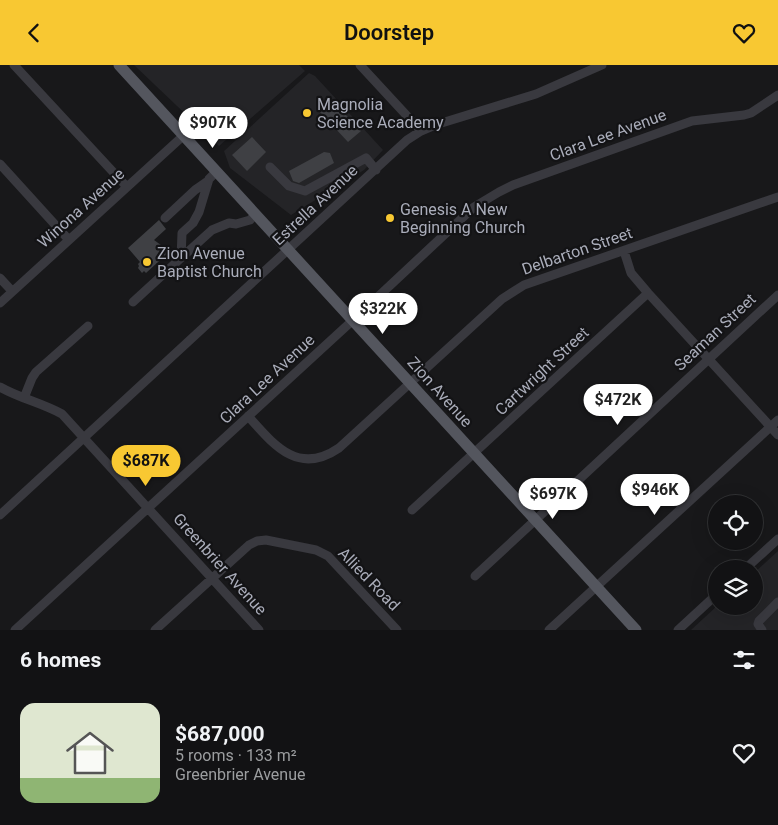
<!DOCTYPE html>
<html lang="en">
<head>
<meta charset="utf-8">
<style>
  :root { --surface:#121214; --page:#1f2022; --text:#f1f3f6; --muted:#9c9ea0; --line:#313234; --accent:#f8c832 }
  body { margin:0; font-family:Roboto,sans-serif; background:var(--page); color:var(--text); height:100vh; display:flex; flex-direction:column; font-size:19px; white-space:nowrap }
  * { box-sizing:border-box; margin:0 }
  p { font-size:16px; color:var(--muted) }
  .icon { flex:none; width:28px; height:28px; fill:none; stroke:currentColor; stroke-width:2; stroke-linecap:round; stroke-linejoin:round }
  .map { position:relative; height:565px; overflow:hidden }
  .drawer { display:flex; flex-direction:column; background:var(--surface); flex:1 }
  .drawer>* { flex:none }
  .tools { position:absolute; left:708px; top:430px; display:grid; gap:10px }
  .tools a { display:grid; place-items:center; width:55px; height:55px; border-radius:50%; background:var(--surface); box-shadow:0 5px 20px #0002,0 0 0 1px var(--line); font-size:25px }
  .price { position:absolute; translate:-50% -42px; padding:0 11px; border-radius:18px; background:#fff; color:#222; font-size:16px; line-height:32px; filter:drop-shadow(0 1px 2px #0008) }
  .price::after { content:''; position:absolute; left:50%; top:30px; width:15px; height:11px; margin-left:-8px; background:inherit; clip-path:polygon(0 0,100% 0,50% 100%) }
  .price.current { background:var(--accent); color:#111 }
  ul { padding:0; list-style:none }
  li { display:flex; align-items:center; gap:15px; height:125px; padding:0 20px }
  li span { display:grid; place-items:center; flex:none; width:140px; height:100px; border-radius:15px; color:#555 }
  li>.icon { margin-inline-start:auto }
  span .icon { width:60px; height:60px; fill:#fffc; stroke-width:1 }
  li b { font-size:21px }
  h2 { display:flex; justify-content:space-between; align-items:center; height:60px; padding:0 20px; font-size:21px }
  header { display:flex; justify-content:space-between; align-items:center; height:65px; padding:0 20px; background:var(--accent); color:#111; font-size:22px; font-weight:600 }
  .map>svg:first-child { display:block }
  .built { fill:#242427 }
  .building { fill:#3f4044 }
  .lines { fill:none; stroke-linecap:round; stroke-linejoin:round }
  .minor { stroke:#39393f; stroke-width:9 }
  .major { stroke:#54565e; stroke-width:11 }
  .poi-dot { fill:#f8c832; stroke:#131315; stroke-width:2 }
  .labels { text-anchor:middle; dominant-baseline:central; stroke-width:4.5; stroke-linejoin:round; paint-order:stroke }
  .poi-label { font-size:16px; fill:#aaadba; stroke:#131315; text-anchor:start }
  .street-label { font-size:16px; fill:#aaadba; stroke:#131315 }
</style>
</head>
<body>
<header><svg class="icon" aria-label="back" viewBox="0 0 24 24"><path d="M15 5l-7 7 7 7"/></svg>Doorstep<svg class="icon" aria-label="heart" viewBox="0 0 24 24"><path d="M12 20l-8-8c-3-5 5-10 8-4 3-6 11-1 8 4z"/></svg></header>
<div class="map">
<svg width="778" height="565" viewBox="0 0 778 565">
  <rect width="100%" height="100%" fill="#18181a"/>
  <path class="built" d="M134,0H299L305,6L219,81Z
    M309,8L315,11L383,85L364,105L291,150L230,103L224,86Z
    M778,486V565H691L717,541H754V508Z"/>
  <path class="building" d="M330,33L361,66L348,77L318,45Z
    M252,72L266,87L247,106L232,90Z
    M324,87L330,88L334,98L299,118L293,116L289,106Z
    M159,155L166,164L154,175L165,183L168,188L146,208L144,206L142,208L138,203L139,201L138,199L140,197L128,183Z"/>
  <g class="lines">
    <path class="minor" d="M14,0L127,122
      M360,0L421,66
      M0,99L69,175
      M270,102L289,121L305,126L366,93L376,105
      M216,107L209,114L199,147L193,158L182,168L181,193L212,165L229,158L236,159L250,155L255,150
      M165,153L195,125L208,116
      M624,186L631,208L648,228L778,370
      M0,213L12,226
      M133,237L181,193
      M0,238L183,71
      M0,322C19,333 42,338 62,349L259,565
      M24,333L32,313L36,307L88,261
      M248,351C274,380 298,411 339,383L502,234L524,220L778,132
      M412,445L648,228
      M0,450C135,324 272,201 407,75L421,66L435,60L536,29L602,0
      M745,504L778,474
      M475,511L778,230
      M15,565L352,256L474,142L499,127L513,120L692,56L744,50L751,48L778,30
      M155,565L249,480L257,476L266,475L316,485L328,491L397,565
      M549,565L778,355
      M678,565L716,530
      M762,565L758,559L759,556L778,537"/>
    <path class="major" d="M119,0L636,565"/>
  </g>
  <g class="poi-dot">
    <circle cx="307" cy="48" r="5"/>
    <circle cx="390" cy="153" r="5"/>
    <circle cx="147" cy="197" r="5"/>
  </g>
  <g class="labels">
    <g class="poi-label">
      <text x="317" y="39">Magnolia<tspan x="317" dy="18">Science Academy</tspan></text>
      <text x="400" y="144">Genesis A New<tspan x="400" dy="18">Beginning Church</tspan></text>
      <text x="157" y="188">Zion Avenue<tspan x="157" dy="18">Baptist Church</tspan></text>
    </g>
    <g class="street-label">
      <text transform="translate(608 70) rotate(-20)">Clara Lee Avenue</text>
      <text transform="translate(315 140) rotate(-43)">Estrella Avenue</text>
      <text transform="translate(81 143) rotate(-42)">Winona Avenue</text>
      <text transform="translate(577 186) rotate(-19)">Delbarton Street</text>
      <text transform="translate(715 267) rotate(-43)">Seaman Street</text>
      <text transform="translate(542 306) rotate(-43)">Cartwright Street</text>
      <text transform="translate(267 314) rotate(-43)">Clara Lee Avenue</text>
      <text transform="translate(440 327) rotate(48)">Zion Avenue</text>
      <text transform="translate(220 499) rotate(48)">Greenbrier Avenue</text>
      <text transform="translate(369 514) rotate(46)">Allied Road</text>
    </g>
  </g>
</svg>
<div class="tools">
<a><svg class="icon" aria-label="locate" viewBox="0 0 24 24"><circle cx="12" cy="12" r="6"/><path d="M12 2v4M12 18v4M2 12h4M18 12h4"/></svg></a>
<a><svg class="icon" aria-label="layers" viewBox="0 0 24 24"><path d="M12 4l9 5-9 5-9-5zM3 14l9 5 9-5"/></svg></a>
</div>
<b class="price" style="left:213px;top:84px">$907K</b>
<b class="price" style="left:383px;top:270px">$322K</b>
<b class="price" style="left:618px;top:361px">$472K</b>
<b class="price current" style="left:146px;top:422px">$687K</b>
<b class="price" style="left:655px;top:451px">$946K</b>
<b class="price" style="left:553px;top:455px">$697K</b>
</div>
<section class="drawer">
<h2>6 homes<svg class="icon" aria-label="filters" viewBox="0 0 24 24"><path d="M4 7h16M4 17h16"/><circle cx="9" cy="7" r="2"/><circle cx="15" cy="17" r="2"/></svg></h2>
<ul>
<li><span style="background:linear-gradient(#dfe7d0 75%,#8fb573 0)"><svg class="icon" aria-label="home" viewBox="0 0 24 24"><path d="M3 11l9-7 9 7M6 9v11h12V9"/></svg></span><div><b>$687,000</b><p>5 rooms · 133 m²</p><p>Greenbrier Avenue</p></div><svg class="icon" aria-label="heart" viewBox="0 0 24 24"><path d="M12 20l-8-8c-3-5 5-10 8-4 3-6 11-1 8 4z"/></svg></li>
</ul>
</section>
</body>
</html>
